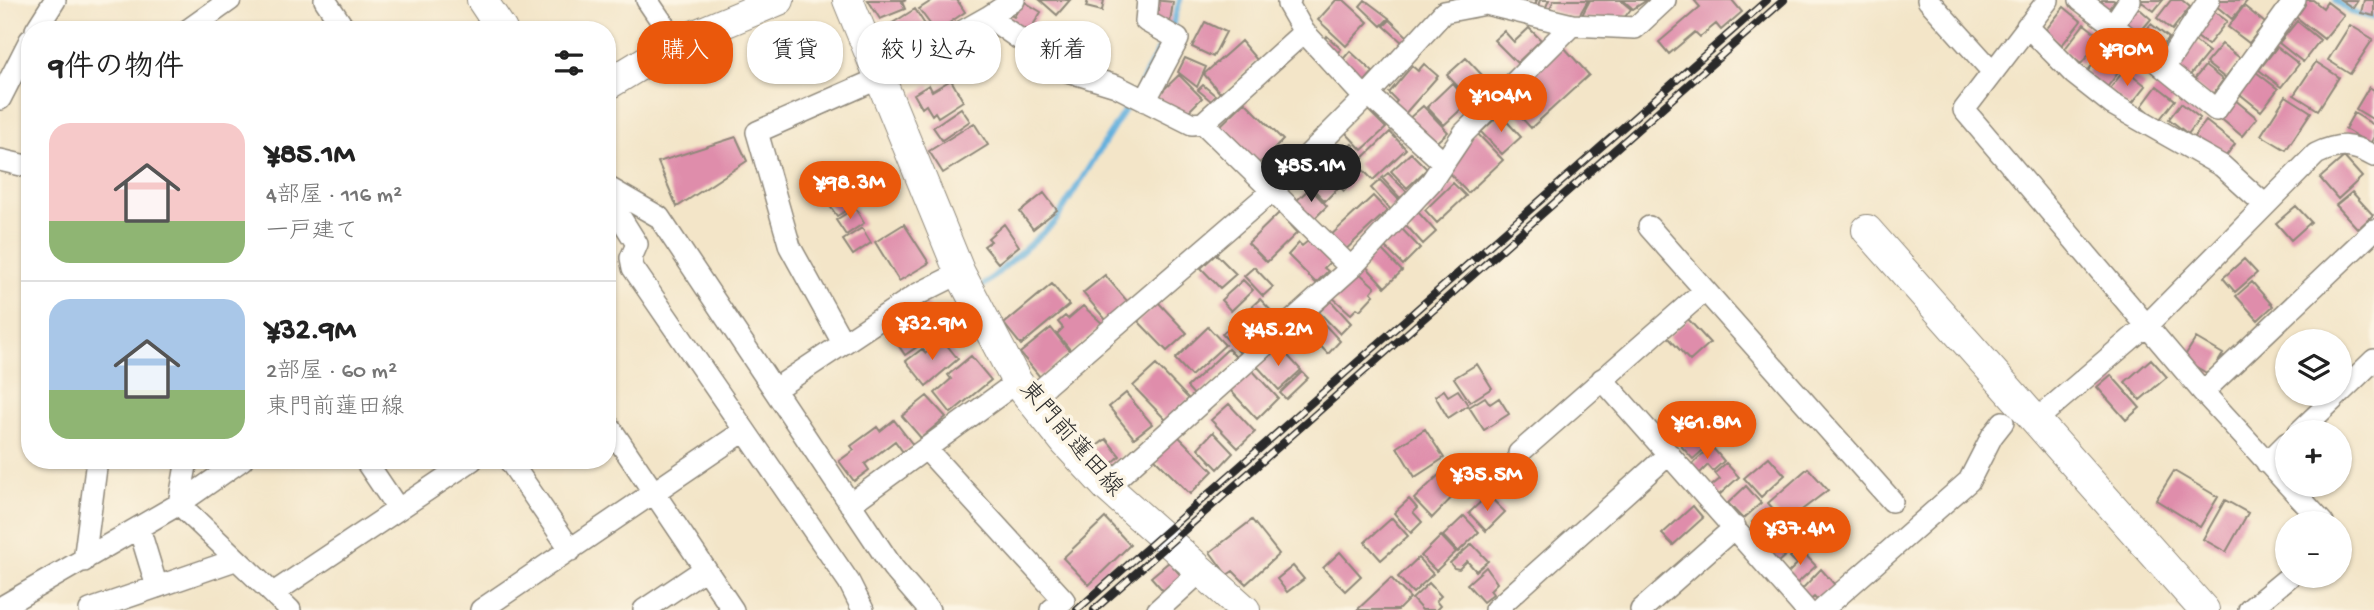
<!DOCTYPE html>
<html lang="ja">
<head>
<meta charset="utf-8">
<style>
  :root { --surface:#fff; --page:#f6f6f6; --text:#222; --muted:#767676; --line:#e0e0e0; --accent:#ea580c }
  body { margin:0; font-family:"Gochi Hand","Klee One",sans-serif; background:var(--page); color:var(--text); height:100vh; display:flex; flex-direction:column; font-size:26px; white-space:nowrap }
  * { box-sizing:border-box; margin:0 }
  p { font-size:23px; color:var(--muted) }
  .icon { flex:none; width:38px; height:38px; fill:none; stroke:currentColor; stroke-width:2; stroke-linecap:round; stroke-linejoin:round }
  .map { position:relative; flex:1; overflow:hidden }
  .side { position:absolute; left:21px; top:21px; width:595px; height:448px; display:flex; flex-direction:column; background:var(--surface); border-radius:28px; box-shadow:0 2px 5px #0004 }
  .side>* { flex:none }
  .guide { position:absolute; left:637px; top:21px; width:665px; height:63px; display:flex; gap:14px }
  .fabs { position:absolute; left:2275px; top:329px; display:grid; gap:14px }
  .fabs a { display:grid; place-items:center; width:77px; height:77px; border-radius:50%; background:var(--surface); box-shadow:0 2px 5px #0004; font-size:35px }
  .price { position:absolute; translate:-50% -60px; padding:0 16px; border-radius:24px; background:var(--accent); color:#fff; font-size:23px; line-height:46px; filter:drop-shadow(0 2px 4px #0008) }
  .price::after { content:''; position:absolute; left:50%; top:42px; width:21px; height:16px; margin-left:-10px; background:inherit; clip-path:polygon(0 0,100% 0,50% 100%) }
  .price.selected { background:#222; color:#fff }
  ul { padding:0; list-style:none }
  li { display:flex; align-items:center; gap:21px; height:175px; padding:0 28px }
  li+li { border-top:2px solid var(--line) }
  li span { display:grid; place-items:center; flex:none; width:196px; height:140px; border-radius:21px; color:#555 }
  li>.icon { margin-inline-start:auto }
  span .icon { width:84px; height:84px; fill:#fffc; stroke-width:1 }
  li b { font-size:30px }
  h2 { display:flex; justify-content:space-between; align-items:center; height:84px; padding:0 28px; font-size:30px }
  .tag { padding:0 24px; border-radius:28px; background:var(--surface); box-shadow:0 2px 5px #0004; font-size:24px; line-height:63px }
  .tag.selected { background:var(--accent); color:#fff }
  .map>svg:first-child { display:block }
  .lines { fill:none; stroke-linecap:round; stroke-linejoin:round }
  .stream { stroke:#64b0dd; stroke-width:6 }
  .building { fill:#df8dab }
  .street-casing { stroke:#8f887a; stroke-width:24 }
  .secondary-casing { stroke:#8f887a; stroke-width:32 }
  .street { stroke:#fff; stroke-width:21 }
  .secondary { stroke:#fff; stroke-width:30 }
  .rail-casing { stroke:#2b2b2b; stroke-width:8 }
  .rail { stroke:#fcf5e5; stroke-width:5; stroke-dasharray:16; stroke-linecap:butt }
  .labels { text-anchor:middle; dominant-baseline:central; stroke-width:7; stroke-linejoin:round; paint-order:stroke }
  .street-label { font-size:24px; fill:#2b2b2b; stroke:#fcf5e5 }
</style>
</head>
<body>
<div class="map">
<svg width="2374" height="610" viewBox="0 0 2374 610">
  <rect width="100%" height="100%" fill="#fcf5e5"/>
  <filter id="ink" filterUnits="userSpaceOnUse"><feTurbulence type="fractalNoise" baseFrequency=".0143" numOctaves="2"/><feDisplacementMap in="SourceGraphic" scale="14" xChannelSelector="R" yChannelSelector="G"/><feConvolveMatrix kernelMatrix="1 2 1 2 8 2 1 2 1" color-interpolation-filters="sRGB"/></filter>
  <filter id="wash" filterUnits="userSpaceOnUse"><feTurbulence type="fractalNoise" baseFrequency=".00686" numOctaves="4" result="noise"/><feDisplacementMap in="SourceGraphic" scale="28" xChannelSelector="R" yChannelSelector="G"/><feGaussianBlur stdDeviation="1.57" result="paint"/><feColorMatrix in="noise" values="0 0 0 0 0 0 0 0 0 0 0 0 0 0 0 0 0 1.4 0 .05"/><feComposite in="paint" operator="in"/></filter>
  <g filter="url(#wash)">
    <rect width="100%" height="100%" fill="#f3e5c8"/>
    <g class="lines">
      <path class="stream" d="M2335,0L2351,12L2374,18
        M1171,30L1180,0
        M1140,86L1159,49
        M984,285L1055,222L1129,103"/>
    </g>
    <g id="blocks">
      <path class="building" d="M868,0H906L902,2L905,9L880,19Z
        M933,0H957L965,12L936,32L919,9Z
        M1040,0H1070L1057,15Z
        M1088,0H1104L1102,11L1086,7Z
        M1153,0L1173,2L1170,23L1150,20Z
        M1336,0H1344L1368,22L1346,46L1318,20Z
        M1365,0L1389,18L1381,26L1360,6Z
        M1502,0H1537L1533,10Z
        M1540,0H1549L1545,9L1538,6Z
        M1554,0H1588L1577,19L1549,10Z
        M1590,0H1620L1631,9L1624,18L1580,19Z
        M1623,0H1647L1633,9Z
        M1694,0H1732L1742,12L1721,30L1716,24L1700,37L1695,32L1669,54L1659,42L1700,7Z
        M2102,0H2113L2115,1L2106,12L2097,5Z
        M2139,0H2163L2154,11Z
        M2171,0H2182L2190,7L2172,30L2157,18Z
        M2218,0H2248L2232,19L2215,5Z
        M2301,0H2313L2323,8L2327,2L2344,15L2324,39L2291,13Z
        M2341,0H2358L2353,8Z
        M2364,0H2374V16L2361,13Z
        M1023,1L1041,12L1027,35L1006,22L1010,15L1014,17Z
        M2135,5L2151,19L2136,37L2120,24Z
        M2244,6L2265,23L2249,43L2228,27Z
        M2064,7L2081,21L2062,45L2045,31Z
        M915,9L933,37L896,60L878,32Z
        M2212,10L2227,21L2208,45L2193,34Z
        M1390,20L1408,37L1403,43L1384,26Z
        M2297,21L2320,40L2303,62L2279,43Z
        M1205,22L1226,32L1213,57L1192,47Z
        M2084,24L2102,38L2081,64L2064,50Z
        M2151,24L2169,38L2155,55L2138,41Z
        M2350,25L2373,39L2350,74L2328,60Z
        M1529,28L1541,40L1517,63L1494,40L1504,31L1514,42Z
        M1327,36L1341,49L1334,56L1320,44Z
        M1241,41L1257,60L1220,93L1204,74Z
        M2195,41L2209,52L2187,79L2173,68Z
        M2222,44L2240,58L2225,78L2206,63Z
        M1563,46L1589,75L1531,128L1505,100Z
        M2277,47L2299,64L2281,87L2259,70Z
        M2105,50L2124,65L2105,90L2085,74Z
        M1350,51L1373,72L1361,86L1338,65Z
        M1185,58L1206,67L1197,87L1178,72Z
        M1466,58L1482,75L1464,93L1447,75Z
        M2316,62L2339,77L2318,110L2294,95Z
        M1424,64L1438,76L1403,116L1392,107L1397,101L1389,93L1412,66L1418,71Z
        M2205,66L2223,80L2210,98L2191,83Z
        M2125,69L2146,86L2129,107L2109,90Z
        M2252,69L2278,89L2261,111L2236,91Z
        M1179,75L1202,98L1184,116L1156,97Z
        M951,80L963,101L938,117L935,112L932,115L926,105L922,108L914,94L929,85L932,91Z
        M1452,83L1469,102L1444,125L1427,107Z
        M1203,85L1216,96L1211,101L1198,90Z
        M2157,86L2175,100L2159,120L2142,106Z
        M2369,87L2374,90V120L2356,109Z
        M2286,96L2311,112L2286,150L2261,135Z
        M2234,99L2257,118L2242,136L2219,117Z
        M1503,100L1514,112L1508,117L1497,106Z
        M1245,102L1283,140L1256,167L1218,128Z
        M2181,103L2200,118L2188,134L2169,119Z
        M1423,106L1448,132L1432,146L1407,120Z
        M961,108L970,121L942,140L933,127Z
        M1368,110L1386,128L1362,150L1345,132Z
        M2354,113L2374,125V137L2370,144L2345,129Z
        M1500,114L1521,137L1502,154L1481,132Z
        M2206,121L2235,144L2222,161L2193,138Z
        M974,123L988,145L943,173L929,151Z
        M1475,131L1503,160L1468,193L1444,168Z
        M1390,132L1406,149L1373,180L1357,164Z
        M736,137L747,161L677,207L658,162Z
        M1352,144L1359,153L1353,158L1346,149Z
        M1411,153L1427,169L1407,188L1391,171Z
        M2344,157L2362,177L2338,199L2320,178Z
        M1340,158L1358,177L1344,191L1326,172Z
        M1388,173L1407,192L1400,198L1382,178Z
        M1324,177L1337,189L1325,201L1313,189Z
        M1380,180L1400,201L1391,210L1371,188Z
        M1453,183L1466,196L1437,223L1425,210Z
        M1310,188L1327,206L1312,221L1294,203Z
        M845,190L855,205L837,216L827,202Z
        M2352,192L2373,215L2358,229L2336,205Z
        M1044,193L1057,210L1033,229L1020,212Z
        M1373,196L1387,211L1342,253L1328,238Z
        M2296,206L2311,222L2291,240L2276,223Z
        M855,208L864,223L846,235L836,220Z
        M1418,212L1436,232L1423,244L1405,224Z
        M1279,213L1297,233L1267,262L1248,243Z
        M904,224L929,263L899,281L875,242Z
        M1004,224L1019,246L998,263L984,246L991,241L988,238Z
        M862,228L871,243L853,255L843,240Z
        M1401,228L1420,248L1403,265L1383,245Z
        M1308,241L1330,262L1324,268L1328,271L1316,283L1288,255L1299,243L1302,246Z
        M1380,248L1402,271L1385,287L1363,263Z
        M1216,254L1236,274L1220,288L1201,268Z
        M2244,259L2257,273L2235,292L2223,278Z
        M1254,267L1273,287L1263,296L1244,276Z
        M1357,271L1375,287L1371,292L1374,295L1360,310L1357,308L1351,314L1332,297Z
        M1105,275L1128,302L1106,320L1083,293Z
        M1243,280L1253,290L1231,311L1221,300Z
        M2252,282L2273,306L2258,320L2236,296Z
        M1052,284L1069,305L1021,345L1004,324Z
        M1260,299L1276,316L1239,352L1222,334Z
        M1331,301L1351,323L1340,334L1319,312Z
        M1158,302L1187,333L1167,351L1138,321Z
        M926,303L944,328L905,355L892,336L898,331L895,326Z
        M1083,306L1103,324L1071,351L1057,334L1063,328L1058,322L1065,316L1068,319Z
        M1312,311L1340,341L1328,354L1299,323Z
        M1688,319L1710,343L1690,361L1668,337Z
        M1208,327L1225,345L1191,376L1175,359Z
        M1051,328L1070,352L1040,377L1020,353Z
        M2196,338L2223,354L2210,375L2183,359Z
        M942,339L958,359L926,386L906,361L922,349L926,353Z
        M1278,345L1301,370L1279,390L1256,365Z
        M1228,349L1237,358L1196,397L1187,387Z
        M971,356L991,380L951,413L935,393L951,379L948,375Z
        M2151,359L2167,377L2140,400L2125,382Z
        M1477,364L1492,388L1470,402L1454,378Z
        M1156,365L1189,399L1166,420L1133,386Z
        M1252,370L1278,398L1257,419L1230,390Z
        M1302,372L1308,378L1286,399L1280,393Z
        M2111,375L2140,408L2126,420L2097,387Z
        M1444,390L1448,396L1458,390L1468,405L1448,418L1435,396Z
        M1126,393L1152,424L1134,438L1109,407Z
        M927,396L946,417L921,438L902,416Z
        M1485,397L1490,404L1499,398L1509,414L1484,430L1469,407Z
        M1229,404L1255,432L1238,448L1211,420Z
        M894,420L913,445L903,452L895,441L865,464L869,470L854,481L839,461L854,450L851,446L877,427L880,431Z
        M1692,425L1710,444L1693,459L1681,446L1688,439L1683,433Z
        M1425,429L1444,458L1415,477L1397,447Z
        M1213,432L1233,453L1218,469L1198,448Z
        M1177,435L1213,471L1190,494L1154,458Z
        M1106,439L1120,456L1108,467L1093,449Z
        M1711,446L1724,461L1713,471L1708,465L1698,475L1690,466Z
        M1769,457L1785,475L1761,497L1744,478Z
        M1726,463L1739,477L1718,496L1710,487L1720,479L1715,473Z
        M1449,465L1466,483L1432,518L1414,499Z
        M1808,468L1828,490L1799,512L1801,514L1788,526L1768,503Z
        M2174,471L2218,497L2200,527L2156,500Z
        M1746,486L1761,503L1743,519L1728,503Z
        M1488,495L1505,512L1486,531L1469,513Z
        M1409,499L1417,508L1413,512L1422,522L1411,533L1394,513Z
        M2225,500L2248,513L2226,552L2203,539Z
        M1693,506L1703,518L1673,545L1662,534Z
        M1766,509L1779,523L1765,536L1752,522Z
        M1464,516L1479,532L1458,552L1443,536Z
        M1105,518L1130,545L1089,585L1063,558Z
        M1392,518L1408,536L1381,560L1365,542Z
        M1252,520L1279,554L1246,584L1233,571L1227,575L1210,552Z
        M1788,535L1797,545L1777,563L1768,553Z
        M1441,536L1456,552L1436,571L1421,556Z
        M1472,544L1488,561L1476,571L1467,561L1459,569L1454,568L1450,563Z
        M1799,548L1816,566L1795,585L1786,575L1797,564L1790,557Z
        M1340,552L1361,576L1345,591L1323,568Z
        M1418,558L1433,574L1413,593L1398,577Z
        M1169,562L1183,578L1166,594L1151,577Z
        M1293,566L1304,579L1287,592L1277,579Z
        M1486,567L1497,583L1490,590L1493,594L1483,602L1467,584Z
        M1821,569L1835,585L1817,600L1814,597L1810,600L1801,590Z
        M1391,578L1410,598L1398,610H1357Z
        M1429,583L1441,596L1436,601L1440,606L1436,610H1422L1412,599Z"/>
    </g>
  </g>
  <g filter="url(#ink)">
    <use href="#blocks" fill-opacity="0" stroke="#8f887a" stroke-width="2"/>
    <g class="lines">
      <defs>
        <path id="street" d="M325,0L345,30
          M647,0L676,43
          M1290,0L1288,4L1304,32L1365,98
          M1928,0L1992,71
          M2048,0L1964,110L2203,392L2374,230
          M2080,0L2113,25
          M2130,0L2113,25L2164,68L2209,0
          M988,17L1014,0
          M2027,26L2074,74L2112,104L2222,166L2265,205
          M36,30L55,0
          M188,30L230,0
          M2164,68L2216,110L2295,0
          M1368,94L1444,163
          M0,99L30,40
          M1145,101L1178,39L1146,21L1148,0
          M1203,123L1351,268
          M0,160L30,167
          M607,187L659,217L893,568L929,610
          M607,196L637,244L631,258L633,268L849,582L863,610
          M1649,227L1892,501
          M843,343L790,247L757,132L882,77L988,17L1064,70L1116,86L1192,124L1203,123L1304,32
          M1602,379L1806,610
          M775,389L916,295L960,273
          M2203,392L2323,523
          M2340,393L2374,360
          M1029,400L1273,190L1365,98L1444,12L1486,4L1572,25L1635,28L1665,0
          M2035,421L2146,326L2316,154C2339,143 2352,144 2374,156
          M607,423L733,610
          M2299,432L2339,394
          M927,450L1064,600L1051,610
          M1519,453L1705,290
          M365,460L398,509
          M509,460L571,550
          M2267,463L2287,443
          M1107,487L1351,268L1431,182L1464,133L1572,25
          M179,504L290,610
          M179,504L187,460
          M850,504L1017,382
          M139,528L157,587
          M84,561L97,460
          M275,592L472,460
          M0,608L179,504L242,460
          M90,610L235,560
          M481,610L744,431
          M644,610L705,569
          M1158,610L1200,572
          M1495,610L1669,454
          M1641,610L1735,527
          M1822,610L1969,481L1992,436L2003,422
          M2249,610L2290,576"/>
        <path id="secondary" d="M482,0L502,30
          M848,0L960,273L1017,382L1065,442L1107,487L1245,610
          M607,85L676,43L779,0
          M1867,230L2204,610"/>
      </defs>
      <use href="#street" class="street-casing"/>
      <use href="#secondary" class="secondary-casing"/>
      <use href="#street" class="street"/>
      <use href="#secondary" class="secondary"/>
      <defs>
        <path id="rail" d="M1077,610L1767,0
          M1094,610L1784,0"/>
      </defs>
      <use href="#rail" class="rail-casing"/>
      <use href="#rail" class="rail"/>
    </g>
  </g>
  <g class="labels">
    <g class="street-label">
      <text transform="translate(1070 440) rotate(49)">東門前蓮田線</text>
    </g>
  </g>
</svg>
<div class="fabs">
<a><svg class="icon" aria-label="layers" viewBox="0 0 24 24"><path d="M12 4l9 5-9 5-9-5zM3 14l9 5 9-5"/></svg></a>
<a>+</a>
<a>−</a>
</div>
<b class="price" style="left:2127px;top:88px">¥90M</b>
<b class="price" style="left:1501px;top:134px">¥104M</b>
<b class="price selected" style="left:1311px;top:204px">¥85.1M</b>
<b class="price" style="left:850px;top:221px">¥98.3M</b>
<b class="price" style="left:932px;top:362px">¥32.9M</b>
<b class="price" style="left:1278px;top:368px">¥45.2M</b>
<b class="price" style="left:1707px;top:461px">¥61.8M</b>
<b class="price" style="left:1487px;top:513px">¥35.5M</b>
<b class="price" style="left:1800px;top:567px">¥37.4M</b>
<div class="guide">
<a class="tag selected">購入</a>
<a class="tag">賃貸</a>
<a class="tag">絞り込み</a>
<a class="tag">新着</a>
</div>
<section class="side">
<h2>9件の物件<svg class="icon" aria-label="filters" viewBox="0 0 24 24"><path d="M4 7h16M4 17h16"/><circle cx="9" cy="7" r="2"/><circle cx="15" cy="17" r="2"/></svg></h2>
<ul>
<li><span style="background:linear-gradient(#f6c9c9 70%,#8fb573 0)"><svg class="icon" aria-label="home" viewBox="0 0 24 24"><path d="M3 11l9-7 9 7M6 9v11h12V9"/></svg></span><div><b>¥85.1M</b><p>4部屋 · 116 m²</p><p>一戸建て</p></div></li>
<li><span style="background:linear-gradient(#a9c7e8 65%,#8fb573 0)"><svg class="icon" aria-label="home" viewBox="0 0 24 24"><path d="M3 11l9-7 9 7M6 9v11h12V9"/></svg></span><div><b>¥32.9M</b><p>2部屋 · 60 m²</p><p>東門前蓮田線</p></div></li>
</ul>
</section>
</div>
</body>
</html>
